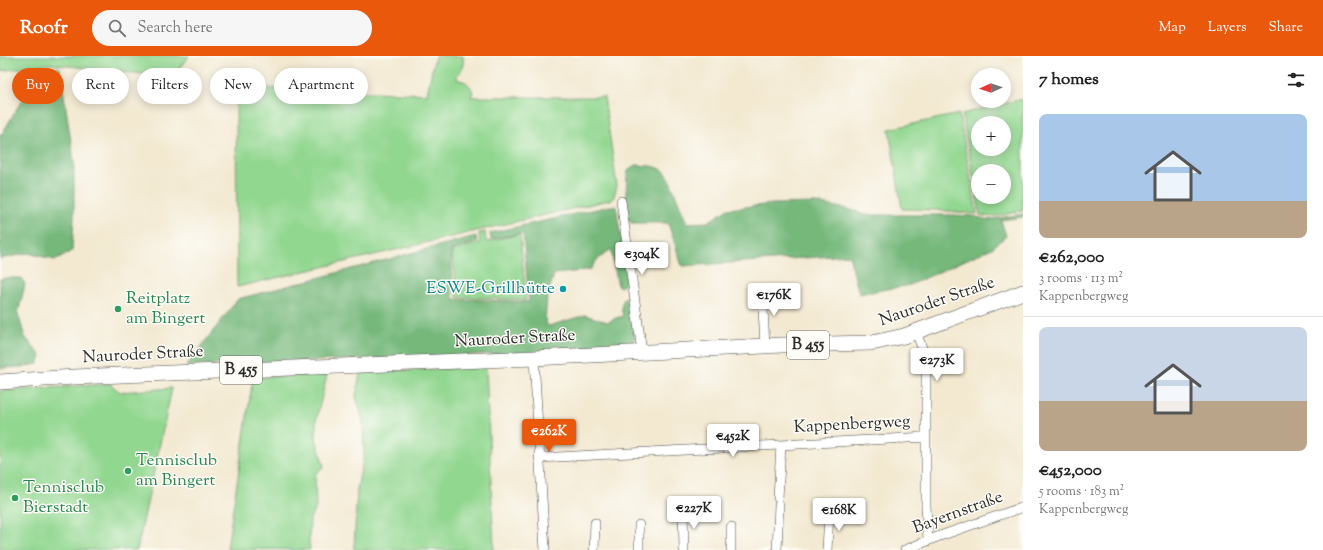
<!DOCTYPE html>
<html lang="en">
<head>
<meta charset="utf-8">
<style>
  :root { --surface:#fff; --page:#f6f6f6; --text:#222; --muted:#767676; --line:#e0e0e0; --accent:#ea580c }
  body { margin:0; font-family:"Sorts Mill Goudy",serif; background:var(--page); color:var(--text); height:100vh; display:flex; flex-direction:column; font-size:15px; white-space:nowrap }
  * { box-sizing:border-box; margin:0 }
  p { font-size:13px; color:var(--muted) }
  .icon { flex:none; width:22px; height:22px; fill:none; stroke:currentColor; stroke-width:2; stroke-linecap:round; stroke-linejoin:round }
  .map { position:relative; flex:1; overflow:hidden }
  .panel { display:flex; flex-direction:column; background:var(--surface); width:300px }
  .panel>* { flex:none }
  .top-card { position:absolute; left:12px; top:12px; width:380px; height:36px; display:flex; gap:8px }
  .needle { width:26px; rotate:266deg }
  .tools { position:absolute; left:971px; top:12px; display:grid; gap:8px }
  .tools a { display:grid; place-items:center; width:40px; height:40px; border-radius:50%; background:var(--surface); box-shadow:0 2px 10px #0003; font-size:20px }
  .price { position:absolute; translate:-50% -34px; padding:0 9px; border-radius:4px; background:#fff; color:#222; font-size:13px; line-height:26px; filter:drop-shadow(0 1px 2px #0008) }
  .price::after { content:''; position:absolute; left:50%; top:24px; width:12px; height:9px; margin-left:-6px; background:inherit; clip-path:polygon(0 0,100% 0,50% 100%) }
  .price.on { background:var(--accent); color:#fff }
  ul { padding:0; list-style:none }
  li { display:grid; align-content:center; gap:8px; height:212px; padding:0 16px }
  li+li { border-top:1px solid var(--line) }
  li span { display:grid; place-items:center; height:124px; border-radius:8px; color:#555 }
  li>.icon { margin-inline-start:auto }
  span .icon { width:72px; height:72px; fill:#fffc; stroke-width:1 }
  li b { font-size:17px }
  h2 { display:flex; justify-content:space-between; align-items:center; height:48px; padding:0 16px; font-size:17px }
  .pill { padding:0 14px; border-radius:18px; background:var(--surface); box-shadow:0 2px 10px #0003; font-size:14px; line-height:36px }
  .pill.on { background:var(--accent); color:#fff }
  header { display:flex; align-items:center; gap:24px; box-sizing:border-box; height:56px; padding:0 20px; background:var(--accent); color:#fff }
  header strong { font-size:19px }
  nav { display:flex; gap:22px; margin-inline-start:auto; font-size:14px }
  .search { width:280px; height:36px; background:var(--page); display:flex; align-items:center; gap:10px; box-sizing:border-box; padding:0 14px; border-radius:22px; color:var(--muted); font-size:15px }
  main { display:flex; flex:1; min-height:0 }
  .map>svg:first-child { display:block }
  .green { fill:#92d790; stroke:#5e815e; fill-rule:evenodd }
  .forest { fill:#75b87a; stroke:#507252 }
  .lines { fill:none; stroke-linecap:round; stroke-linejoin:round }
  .minor-casing { stroke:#494844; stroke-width:10 }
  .primary-casing { stroke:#494844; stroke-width:16 }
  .minor { stroke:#fff; stroke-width:9 }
  .primary { stroke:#fff; stroke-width:15 }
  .culture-dot { fill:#0f9aa8; stroke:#fdfcf7; stroke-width:1.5 }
  .leisure-dot { fill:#2e9e5b; stroke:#fdfcf7; stroke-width:1.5 }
  .labels { text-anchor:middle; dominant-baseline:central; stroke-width:3; stroke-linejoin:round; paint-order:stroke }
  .shield { fill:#fdfcf7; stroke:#6a6a68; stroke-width:1 }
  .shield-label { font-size:16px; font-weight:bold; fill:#2b2b2b }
  .culture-label { font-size:17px; fill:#0d838f; stroke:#fdfcf7; text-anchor:end }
  .leisure-label { font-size:17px; fill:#27864d; stroke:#fdfcf7; text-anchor:start }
  .street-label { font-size:17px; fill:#2b2b2b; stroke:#fdfcf7 }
</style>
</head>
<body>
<header>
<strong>Roofr</strong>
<div class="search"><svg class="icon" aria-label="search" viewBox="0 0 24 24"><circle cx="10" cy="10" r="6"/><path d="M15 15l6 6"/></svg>Search here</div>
<nav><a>Map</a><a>Layers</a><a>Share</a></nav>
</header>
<main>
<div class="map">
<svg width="1023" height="494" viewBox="0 0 1023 494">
  <rect width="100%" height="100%" fill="#fdfcf7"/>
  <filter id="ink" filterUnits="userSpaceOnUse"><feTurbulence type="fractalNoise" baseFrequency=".025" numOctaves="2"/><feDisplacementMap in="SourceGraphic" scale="8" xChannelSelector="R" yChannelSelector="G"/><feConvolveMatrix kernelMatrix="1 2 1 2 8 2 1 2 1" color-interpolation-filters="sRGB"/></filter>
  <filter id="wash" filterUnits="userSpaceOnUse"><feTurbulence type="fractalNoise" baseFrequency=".012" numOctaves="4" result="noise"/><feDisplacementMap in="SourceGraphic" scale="16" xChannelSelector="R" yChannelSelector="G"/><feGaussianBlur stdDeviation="0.9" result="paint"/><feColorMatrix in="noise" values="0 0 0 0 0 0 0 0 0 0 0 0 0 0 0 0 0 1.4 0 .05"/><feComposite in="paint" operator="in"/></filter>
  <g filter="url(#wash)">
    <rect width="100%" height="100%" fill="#f3e9d1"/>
    <path class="green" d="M0,0H189L172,21L50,8L0,15Z
      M435,0H463C464,8 463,14 457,20L458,24C467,25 469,28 473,36L471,41H604L617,130L613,143L237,231L236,32H259L427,38Z
      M1023,43V155C1009,156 993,164 980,159L962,58ZM978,67H1004V93H978ZM978,115H1004V141H978Z
      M959,58L977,158L938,154L902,153L889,73Z
      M485,176L486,186L520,178L526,244L457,241L452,195L480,187L479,177Z
      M454,312H486L494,494H354L357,433L364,399L363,364L356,341L360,317Z
      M327,319L316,365V383L324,410L315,418L316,452L310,462L309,485L310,494L227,493L253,321Z
      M110,328L120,336L172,332L137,494H0V335Z"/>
    <path class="forest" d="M60,12L74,106V162L72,195L55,204L28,197L0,203V78H2L40,13Z
      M637,109C649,110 659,109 667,118L687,167L708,166L728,153L773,148L816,147L857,155L858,157L865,159H952L973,160L988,164L1023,158V161L1001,164L1006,180L992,192L910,229L859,238L849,199L682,210L668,167H632L627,164L625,157L627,120C628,113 630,111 637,109Z
      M610,150H616L628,226L621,231L618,230L611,193L595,206L591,213L573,216L554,218L547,241L545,266L549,270L585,259L608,266L616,262L623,260C621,252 620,247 626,241H629L635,282L632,287L629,290L543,296L186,310L238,243L476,180L477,186L451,194L453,243L529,246L523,177L491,183L490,177Z
      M5,222H21L25,228L18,258L25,281L41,300L38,308L20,311L0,312V223Z"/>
  </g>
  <g filter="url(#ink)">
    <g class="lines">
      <defs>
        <path id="minor" d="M621,145L642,296
          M762,234L765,290
          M916,276L924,297L926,317V450L928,484
          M534,302L545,494
          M539,402L926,381
          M778,442L781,389
          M683,454L684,494
          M639,469V494
          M731,471V494
          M594,494L595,467
          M777,494L779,449
          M827,494L829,458
          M905,494L937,481L1023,451"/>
        <path id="primary" d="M0,326L74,321L534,302L782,289L872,287L904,280L1023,236"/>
      </defs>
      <use href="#minor" class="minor-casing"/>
      <use href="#primary" class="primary-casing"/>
      <use href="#minor" class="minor"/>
      <use href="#primary" class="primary"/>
    </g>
  </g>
  <circle class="culture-dot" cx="563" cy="233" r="4"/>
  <g class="leisure-dot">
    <circle cx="118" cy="253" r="4"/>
    <circle cx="128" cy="415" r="4"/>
    <circle cx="15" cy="442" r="4"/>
  </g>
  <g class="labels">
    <g class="shield">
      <rect x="787" y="275" width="42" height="28" rx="3"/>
      <rect x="220" y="300" width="42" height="28" rx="3"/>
    </g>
    <g class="shield-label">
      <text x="808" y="289">B 455</text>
      <text x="241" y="314">B 455</text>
    </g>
    <g class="culture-label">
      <text x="555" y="233">ESWE-Grillhütte</text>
    </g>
    <g class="leisure-label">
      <text x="126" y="243">Reitplatz<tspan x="126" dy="20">am Bingert</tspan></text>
      <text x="136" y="405">Tennisclub<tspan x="136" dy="20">am Bingert</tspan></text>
      <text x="23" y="432">Tennisclub<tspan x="23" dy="20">Bierstadt</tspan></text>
    </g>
    <g class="street-label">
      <text transform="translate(937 246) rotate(-19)">Nauroder Straße</text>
      <text transform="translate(515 283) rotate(-3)">Nauroder Straße</text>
      <text transform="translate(143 299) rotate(-3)">Nauroder Straße</text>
      <text transform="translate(852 369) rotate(-3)">Kappenbergweg</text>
      <text transform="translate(958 457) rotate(-20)">Bayernstraße</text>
    </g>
  </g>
</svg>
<div class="tools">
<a><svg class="needle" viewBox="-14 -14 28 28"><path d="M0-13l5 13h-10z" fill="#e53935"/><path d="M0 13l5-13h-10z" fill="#767676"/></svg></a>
<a>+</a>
<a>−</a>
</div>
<b class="price" style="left:642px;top:220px">€304K</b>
<b class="price" style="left:774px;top:261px">€176K</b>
<b class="price" style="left:937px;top:326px">€273K</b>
<b class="price on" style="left:549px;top:397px">€262K</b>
<b class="price" style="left:733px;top:402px">€452K</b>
<b class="price" style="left:694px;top:474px">€227K</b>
<b class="price" style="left:839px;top:476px">€168K</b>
<div class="top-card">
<a class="pill on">Buy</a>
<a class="pill">Rent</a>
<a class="pill">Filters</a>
<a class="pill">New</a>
<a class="pill">Apartment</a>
</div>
</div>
<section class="panel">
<h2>7 homes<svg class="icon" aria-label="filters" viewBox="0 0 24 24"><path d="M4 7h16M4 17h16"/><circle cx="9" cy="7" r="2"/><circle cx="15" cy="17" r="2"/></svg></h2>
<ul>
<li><span style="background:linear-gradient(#a9c7e8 70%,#b9a48a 0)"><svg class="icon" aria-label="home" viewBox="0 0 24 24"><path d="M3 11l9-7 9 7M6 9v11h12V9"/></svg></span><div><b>€262,000</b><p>3 rooms · 113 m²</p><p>Kappenbergweg</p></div></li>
<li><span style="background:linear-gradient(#c9d6e8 60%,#b9a48a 0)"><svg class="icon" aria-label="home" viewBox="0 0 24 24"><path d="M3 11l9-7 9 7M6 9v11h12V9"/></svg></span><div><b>€452,000</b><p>5 rooms · 183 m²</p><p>Kappenbergweg</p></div></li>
</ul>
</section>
</main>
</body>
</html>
